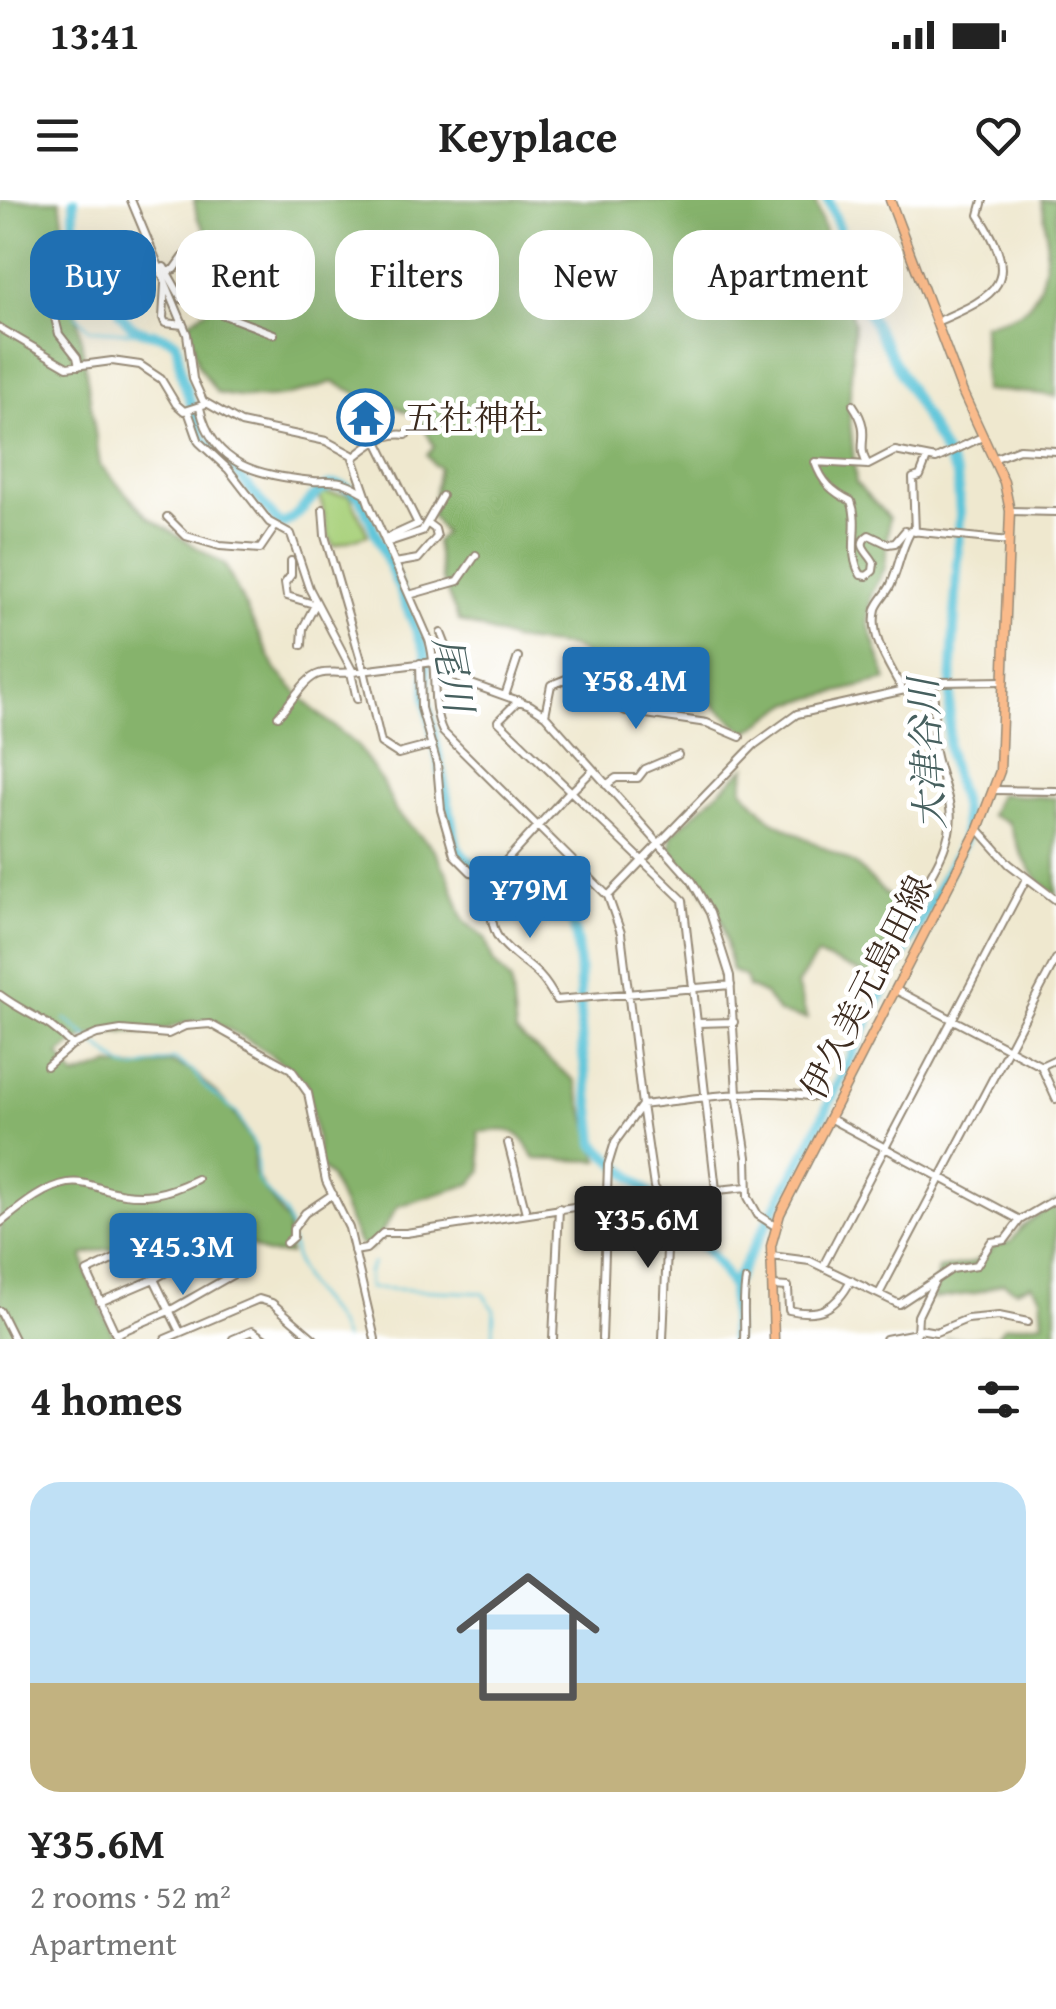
<!DOCTYPE html>
<html lang="en">
<head>
<meta charset="utf-8">
<style>
  :root { --surface:#fff; --page:#f6f6f6; --text:#222; --muted:#767676; --line:#e0e0e0; --accent:#1f6fb2 }
  body { margin:0; font-family:"Gentium Book Plus","Noto Serif JP",serif; background:var(--page); color:var(--text); height:100vh; display:flex; flex-direction:column; font-size:38px; white-space:nowrap }
  * { box-sizing:border-box; margin:0 }
  p { font-size:32px; color:var(--muted) }
  .icon { flex:none; width:55px; height:55px; fill:none; stroke:currentColor; stroke-width:2; stroke-linecap:round; stroke-linejoin:round }
  .map { position:relative; height:1139px; overflow:hidden }
  .panel { display:flex; flex-direction:column; background:var(--surface); flex:1 }
  .panel>* { flex:none }
  .top-card { position:absolute; left:30px; top:30px; width:998px; height:90px; display:flex; gap:20px }
  .price { position:absolute; translate:-50% -85px; padding:0 22px; border-radius:10px; background:var(--accent); color:#fff; font-size:32px; line-height:65px; filter:drop-shadow(0 2px 5px #0008) }
  .price::after { content:''; position:absolute; left:50%; top:60px; width:30px; height:22px; margin-left:-15px; background:inherit; clip-path:polygon(0 0,100% 0,50% 100%) }
  .price.current { background:#222; color:#fff }
  ul { padding:0; list-style:none }
  li { display:grid; align-content:center; gap:20px; height:530px; padding:0 30px }
  li+li { border-top:2px solid var(--line) }
  li span { display:grid; place-items:center; height:310px; border-radius:30px; color:#555 }
  li>.icon { margin-inline-start:auto }
  span .icon { width:180px; height:180px; fill:#fffc; stroke-width:1 }
  li b { font-size:42px }
  h2 { display:flex; justify-content:space-between; align-items:center; height:120px; padding:0 30px; font-size:42px }
  .tag { padding:0 35px; border-radius:30px; background:var(--surface); box-shadow:0 10px 40px #0002; font-size:35px; line-height:90px }
  .tag.current { background:var(--accent); color:#fff }
  .status { display:flex; justify-content:space-between; align-items:center; height:70px; padding:0 50px; background:var(--surface); direction:ltr }
  .status svg { height:28px; fill:currentColor }
  header { display:flex; justify-content:space-between; align-items:center; height:130px; padding:0 30px; background:var(--surface); font-size:45px; font-weight:600 }
  .map>svg:first-child { display:block }
  .green { fill:#a9d17c; stroke:#727e4d; stroke-width:2.5 }
  .forest { fill:#86b36c; stroke:#606e45; stroke-width:2.5 }
  .lines { fill:none; stroke-linecap:round; stroke-linejoin:round }
  .stream { stroke:#5dc5d9; stroke-width:2.5 }
  .river { stroke:#5dc5d9; stroke-width:10 }
  .minor-casing { stroke:#958976; stroke-width:10 }
  .major-casing { stroke:#958976; stroke-width:11 }
  .minor { stroke:#fff; stroke-width:6 }
  .major { stroke:#fabb8b; stroke-width:8 }
  .labels { text-anchor:middle; dominant-baseline:central; stroke-width:9; stroke-linejoin:round; paint-order:stroke }
  .poi-label { font-size:35px; fill:#3b2a1e; stroke:#fff; text-anchor:start }
  .street-label { font-size:35px; fill:#3b2a1e; stroke:#fff }
  .water-label { font-size:38px; font-style:italic; fill:#47605f; stroke:#fff }
</style>
</head>
<body>
<div class="status"><b>13:41</b><svg viewBox="0 0 49 12"><path d="M0 12V9h3v3zM5 12V6h3v6zM10 12V3h3v9zM15 12V0h3v12zM26 1h20v11H26zM47 4h2v5h-2z"/></svg></div>
<header><svg class="icon" aria-label="menu" viewBox="0 0 24 24"><path d="M4 6h16M4 12h16M4 18h16"/></svg>Keyplace<svg class="icon" aria-label="heart" viewBox="0 0 24 24"><path d="M12 20l-8-8c-3-5 5-10 8-4 3-6 11-1 8 4z"/></svg></header>
<div class="map">
<svg width="1056" height="1139" viewBox="0 0 1056 1139">
  <rect width="100%" height="100%" fill="#fff"/>
  <filter id="ink" filterUnits="userSpaceOnUse"><feTurbulence type="fractalNoise" baseFrequency=".01" numOctaves="2"/><feDisplacementMap in="SourceGraphic" scale="20" xChannelSelector="R" yChannelSelector="G"/><feConvolveMatrix kernelMatrix="1 2 1 2 8 2 1 2 1" color-interpolation-filters="sRGB"/></filter>
  <filter id="wash" filterUnits="userSpaceOnUse"><feTurbulence type="fractalNoise" baseFrequency=".0048" numOctaves="4" result="noise"/><feDisplacementMap in="SourceGraphic" scale="40" xChannelSelector="R" yChannelSelector="G"/><feGaussianBlur stdDeviation="2.25" result="paint"/><feColorMatrix in="noise" values="0 0 0 0 0 0 0 0 0 0 0 0 0 0 0 0 0 1.4 0 .05"/><feComposite in="paint" operator="in"/></filter>
  <g filter="url(#wash)">
    <rect width="100%" height="100%" fill="#efe8cf"/>
    <path class="green" d="M323,293L350,295L368,335L334,346L328,334L320,295Z"/>
    <path class="forest" d="M0,0H60L100,265L148,317L225,365L276,470L314,510L358,546L384,585L396,612L433,648L448,675L464,721L485,738L493,761L511,782L516,833L575,881L599,961L535,959C518,927 513,929 478,932L482,971L471,984L398,1006L371,1049L359,1043L330,977L317,964V941L306,882C281,862 231,822 198,821C181,821 164,833 146,833C112,832 85,830 59,855L75,877L110,865L136,868L171,862L193,871L232,909L254,945V973L288,1024L289,1054H266L218,1025L148,1054L106,1049L83,1055L86,1071L115,1139H0Z
      M194,0H815L854,123L849,210L856,283L889,318L885,368L871,395L868,423L887,480L789,504L746,533C724,513 691,479 658,485C648,487 638,495 629,499L592,477L583,453L571,447L513,440L459,421L442,380L436,342L444,333L431,315L439,267L434,265L427,255L434,247L420,218L387,203L368,212L360,195L333,182C287,197 266,204 217,193L198,165L188,123L226,96L212,42L197,17Z
      M1041,0H1056V197C1047,193 995,190 984,191L983,125C994,120 1010,118 1020,112C1051,92 1050,30 1041,0Z
      M746,567L742,589L771,620L855,664L902,710L872,777L817,755L797,785L807,819L778,813L766,795L748,787L745,776L732,771L722,722L701,686L671,651V635Z
      M999,594L1056,598V695C1026,673 1022,654 1008,622L990,615Z
      M1056,1001V1139H945L997,1136L1004,1127L1043,1122L1041,1096L1031,1084L1016,1090L1003,1083L976,1093L933,1099L938,1069C959,1065 982,1065 994,1046L1011,1042L1021,1028Z"/>
    <g class="lines">
      <path class="stream" d="M38,85L70,108L89,129L139,133
        M65,819L124,867L133,869L174,859L193,871L206,888L237,913L256,948L258,981L285,1013L290,1029
        M292,1041C300,1097 327,1096 344,1139
        M373,1063L368,1073L369,1088L482,1093L494,1109L493,1139"/>
      <path class="river" d="M74,0V21L82,45L133,44C150,70 118,90 120,113C138,140 153,128 176,142L182,177L203,239L227,262L277,321L282,324C309,315 323,260 361,298L426,453V498L457,647C474,679 516,666 544,685C560,697 573,717 576,737C582,771 579,809 582,845C585,878 593,910 595,944C635,982 709,1039 732,1087
        M733,1139L732,1087L809,946L867,823L963,642C970,606 951,580 948,545L960,314L957,276L846,73L839,27L828,0"/>
    </g>
  </g>
  <g filter="url(#ink)">
    <g class="lines">
      <defs>
        <path id="minor" d="M131,0L187,134L193,179L203,201L241,223L326,241L352,255L369,304L429,440C439,471 429,503 443,532L608,696L754,545L797,514L941,482L1004,481
          M160,69L164,67L182,99L274,134
          M166,72L175,69L190,48L220,52
          M165,84L163,118L165,123L183,125
          M936,122C999,95 1022,82 979,15L983,0
          M0,128L67,167L112,161L140,165L161,179L176,204L184,211L206,204
          M79,166L77,157L59,134L49,94L66,75L89,73L90,62
          M853,205C874,236 854,243 868,265
          M200,208C213,267 259,275 313,281C324,282 334,279 344,283C352,285 358,290 365,293
          M188,211L199,242L228,269L269,322L291,334L309,388L353,472L434,462L463,481L530,505L545,515L692,681L710,713L730,776L737,893L747,957L748,997L758,1015L775,1026
          M377,241L418,324L385,339
          M353,258C369,245 385,232 406,235
          M993,259L1019,249L1056,251
          M323,309L325,336L364,470L381,543L398,554L432,545
          M1010,311L1056,312
          M167,317L186,336L220,346L260,349L275,327
          M905,331L895,343L888,344L869,335C854,345 870,353 874,363L873,371L867,376L861,375C846,352 861,326 851,301C832,292 822,282 815,262L868,265L895,251L936,259L982,237
          M911,331L1009,341
          M915,332L913,278L920,276L927,258
          M386,343L422,331L442,296
          M291,361V375L285,383L287,396L317,405
          M395,363L418,359L437,337L435,329L427,323
          M409,395L458,381L476,355
          M441,433L450,456L448,472
          M302,445L303,428L315,405
          M420,463L421,508L437,564L441,610L454,655L471,672L492,676
          M351,473L357,499
          M902,489C890,465 869,438 876,409C879,400 889,392 892,382C900,363 900,351 911,331
          M505,496L518,457
          M519,500L498,521L683,700L716,990
          M545,515L551,485L566,479L626,511L707,523L740,537
          M278,516C291,504 304,478 319,474C330,471 342,474 353,472
          M606,585L616,578H638L645,569L678,555
          M994,590L1056,591
          M570,591L492,676C488,692 489,726 500,740C521,766 537,763 556,800L731,785
          M571,592L593,570
          M978,629L1009,664L1056,700
          M911,710C926,681 956,643 950,608C947,588 937,568 934,547C932,526 937,505 932,484
          M896,790L1041,866
          M0,795C27,815 48,819 72,845
          M698,823L734,822
          M1056,859L1041,866L1056,899
          M47,866L72,845L97,834L121,830L168,834L185,826L210,824L291,869L308,893L326,981L349,1028L375,1139
          M829,918L1020,1020
          M508,943L526,1013
          M660,996L654,987L642,905C700,898 757,887 815,897
          M0,1023C19,1008 43,987 68,983C81,981 94,986 106,990C142,1000 165,995 197,979
          M639,1024L651,1004L660,996L747,987
          M286,1043L293,1037V1029L305,1013L333,994
          M354,1051L366,1049L383,1033H406L574,1007L639,1024L654,1033L667,1050L663,1139
          M771,1056L810,1061L899,1104L952,1069L977,1065L991,1042L1005,1040L1020,1020L1056,999
          M823,1066L1026,679
          M154,1079L180,1132
          M772,1086L788,1087L789,1110C819,1117 836,1109 851,1080
          M879,1094L1056,759
          M100,1102L154,1079L217,1044L234,1074L169,1111L116,1134
          M0,1111L14,1139
          M919,1129L936,1132L967,1119L999,1116L1028,1122
          M118,1139L87,1072L129,1052
          M165,1139L259,1099L272,1103L314,1139
          M233,1139L252,1131L264,1139
          M553,1139L559,1008
          M602,1139L608,965L615,942L642,905L621,733L608,696
          M744,1139C745,1120 742,1100 746,1080
          M886,1139L917,1133L918,1116L935,1081"/>
        <path id="major" d="M774,1139L771,1046L780,1014L978,629L1000,571L1010,311L1004,282L963,193L890,0"/>
      </defs>
      <use href="#minor" class="minor-casing"/>
      <use href="#major" class="major-casing"/>
      <use href="#minor" class="minor"/>
      <use href="#major" class="major"/>
    </g>
  </g>
  <defs>
    <symbol id="temple-ring" viewBox="-11 -11 22 22"><circle r="9.5" fill="#fff" stroke="#1f6fb2" stroke-width="1.5"/><path d="M0-6L5-2H3V0L6.5 2.5H4V6H1.5V3h-3V6H-4V2.5H-6.5L-3 0V-2H-5Z" fill="#1f6fb2"/></symbol>
  </defs>
  <g fill-rule="evenodd">
    <use href="#temple-ring" x="334" y="186" width="63" height="63"/>
  </g>
  <g class="labels">
    <g class="poi-label">
      <text x="404" y="217">五社神社</text>
    </g>
    <g class="street-label">
      <text transform="translate(866 787) rotate(-63)">伊久美元島田線</text>
    </g>
    <g class="water-label">
      <text transform="translate(454 474) rotate(80)">尾川</text>
      <text transform="translate(926 554) rotate(-93)">大津谷川</text>
    </g>
  </g>
</svg>
<b class="price" style="left:636px;top:532px">¥58.4M</b>
<b class="price" style="left:530px;top:741px">¥79M</b>
<b class="price current" style="left:648px;top:1071px">¥35.6M</b>
<b class="price" style="left:183px;top:1098px">¥45.3M</b>
<div class="top-card">
<a class="tag current">Buy</a>
<a class="tag">Rent</a>
<a class="tag">Filters</a>
<a class="tag">New</a>
<a class="tag">Apartment</a>
</div>
</div>
<section class="panel">
<h2>4 homes<svg class="icon" aria-label="filters" viewBox="0 0 24 24"><path d="M4 7h16M4 17h16"/><circle cx="9" cy="7" r="2"/><circle cx="15" cy="17" r="2"/></svg></h2>
<ul>
<li><span style="background:linear-gradient(#bfe0f5 65%,#c2b280 0)"><svg class="icon" aria-label="home" viewBox="0 0 24 24"><path d="M3 11l9-7 9 7M6 9v11h12V9"/></svg></span><div><b>¥35.6M</b><p>2 rooms · 52 m²</p><p>Apartment</p></div></li>
</ul>
</section>
</body>
</html>
